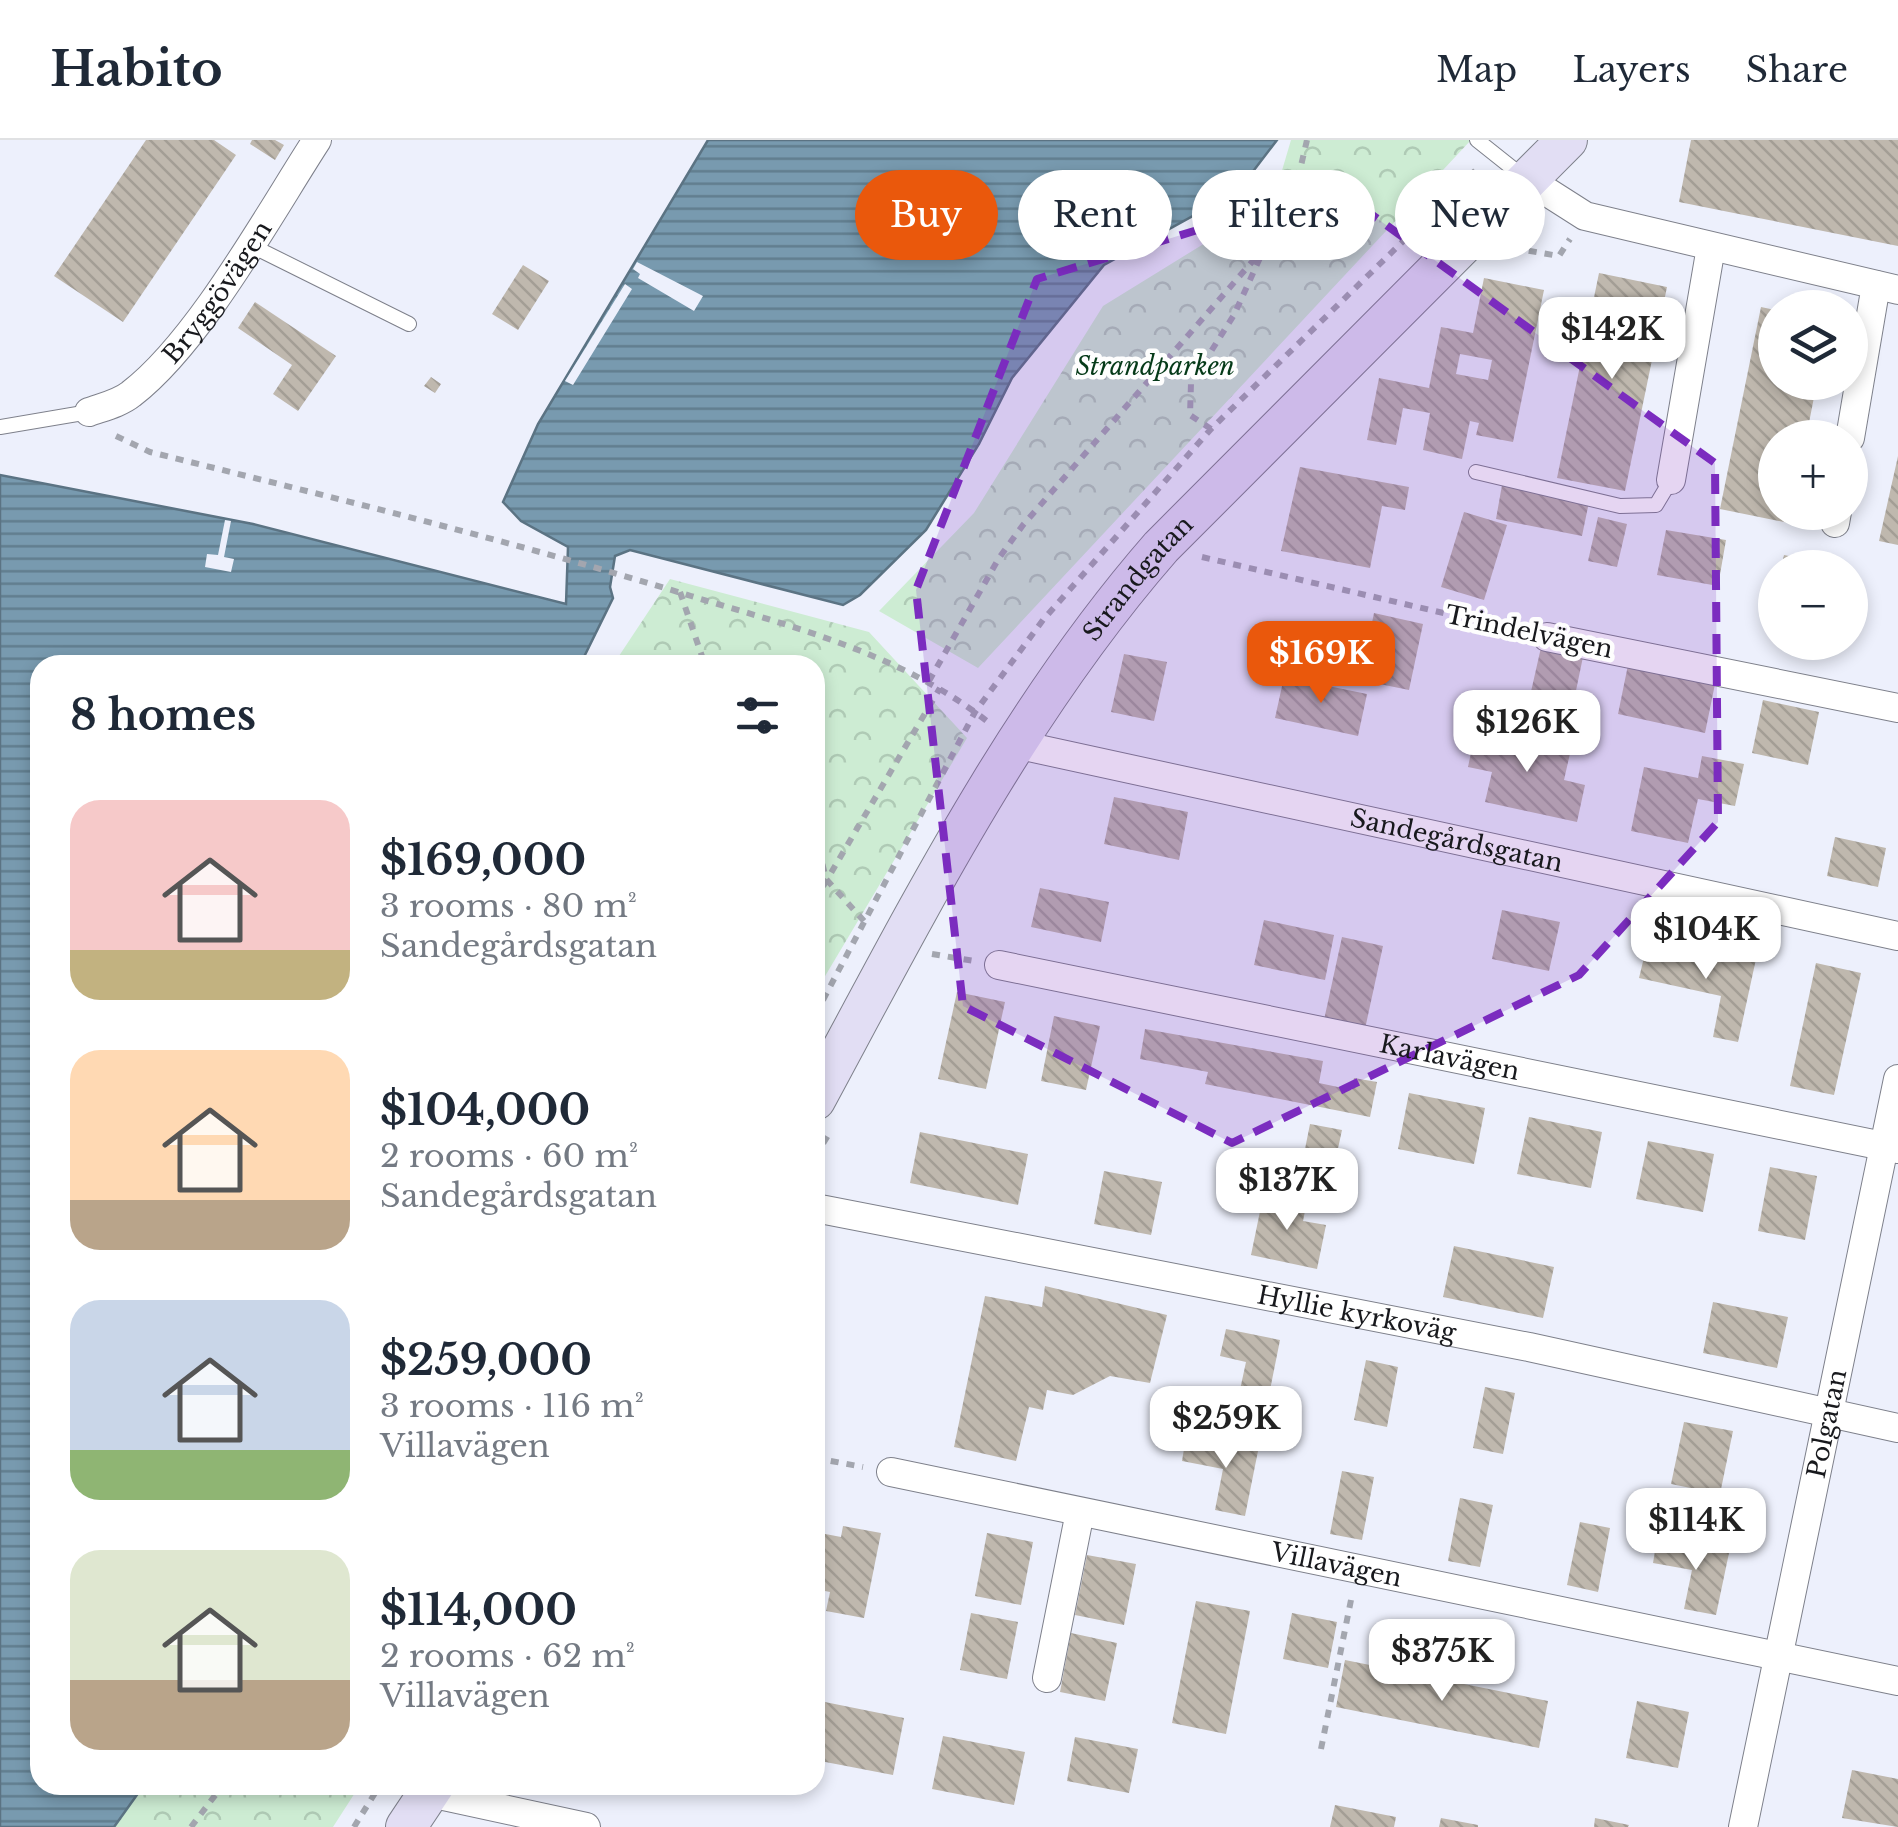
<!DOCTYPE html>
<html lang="en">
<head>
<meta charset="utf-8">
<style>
  :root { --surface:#fff; --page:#f2f2f3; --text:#1f2937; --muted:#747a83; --line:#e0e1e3; --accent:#ea580c }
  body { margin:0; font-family:"Libre Baskerville",serif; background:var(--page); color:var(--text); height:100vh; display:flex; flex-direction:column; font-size:38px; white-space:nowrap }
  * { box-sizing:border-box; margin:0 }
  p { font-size:32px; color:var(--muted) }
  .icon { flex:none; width:55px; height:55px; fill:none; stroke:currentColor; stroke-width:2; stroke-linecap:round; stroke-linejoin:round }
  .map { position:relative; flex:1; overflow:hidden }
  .panel { position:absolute; left:30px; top:515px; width:795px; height:1140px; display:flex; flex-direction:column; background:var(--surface); border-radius:30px; box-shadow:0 5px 15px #0003 }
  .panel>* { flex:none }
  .top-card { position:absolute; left:855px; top:30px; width:892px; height:90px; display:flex; gap:20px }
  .controls { position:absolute; left:1758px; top:150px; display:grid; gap:20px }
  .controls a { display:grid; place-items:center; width:110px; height:110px; border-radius:50%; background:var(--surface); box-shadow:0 5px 15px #0003; font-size:50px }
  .price { position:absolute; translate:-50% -85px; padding:0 22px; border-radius:20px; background:#fff; color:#222; font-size:32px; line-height:65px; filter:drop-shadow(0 2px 5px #0008) }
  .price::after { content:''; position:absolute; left:50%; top:60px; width:30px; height:22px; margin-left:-15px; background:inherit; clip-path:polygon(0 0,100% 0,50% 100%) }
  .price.selected { background:var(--accent); color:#fff }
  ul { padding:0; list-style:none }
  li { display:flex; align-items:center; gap:30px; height:250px; padding:0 40px }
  li span { display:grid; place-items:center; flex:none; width:280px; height:200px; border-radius:30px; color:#555 }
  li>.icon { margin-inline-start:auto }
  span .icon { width:120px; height:120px; fill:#fffc; stroke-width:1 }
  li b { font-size:42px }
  h2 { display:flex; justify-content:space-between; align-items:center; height:120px; padding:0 40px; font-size:42px }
  .pill { padding:0 35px; border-radius:45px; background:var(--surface); box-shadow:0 5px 15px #0003; font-size:35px; line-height:90px }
  .pill.selected { background:var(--accent); color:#fff }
  header { display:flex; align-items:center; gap:60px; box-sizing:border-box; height:140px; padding:0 50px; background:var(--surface); border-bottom:2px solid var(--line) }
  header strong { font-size:48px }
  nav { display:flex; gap:55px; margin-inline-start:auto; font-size:35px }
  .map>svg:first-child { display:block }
  .park { fill:url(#park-crowns) }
  .water { fill:url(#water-rules); stroke:#5b7383; stroke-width:2.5 }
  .pier { fill:#edf0fc }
  .building { fill:url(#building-back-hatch); fill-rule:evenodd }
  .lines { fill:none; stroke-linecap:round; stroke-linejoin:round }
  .lane-casing { stroke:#7e808b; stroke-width:16 }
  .street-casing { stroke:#7e808b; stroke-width:30 }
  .secondary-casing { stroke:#7e808b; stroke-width:42 }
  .path { stroke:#a3a6af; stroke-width:6; stroke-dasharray:8 8; stroke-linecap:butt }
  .lane { stroke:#fff; stroke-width:14 }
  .street { stroke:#fff; stroke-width:28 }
  .secondary { stroke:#e2def4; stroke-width:40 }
  .marked { fill:#7b2cbf; fill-opacity:0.2; stroke:#7b2cbf; stroke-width:8; stroke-dasharray:20 12; stroke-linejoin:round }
  .labels { text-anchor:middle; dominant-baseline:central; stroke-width:9; stroke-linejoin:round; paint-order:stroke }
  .street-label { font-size:25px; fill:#18191d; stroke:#fefefe }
  .park-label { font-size:25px; font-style:italic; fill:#053a18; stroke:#fefefe }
</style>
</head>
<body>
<header>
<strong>Habito</strong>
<nav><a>Map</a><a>Layers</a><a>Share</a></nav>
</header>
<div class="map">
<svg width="1898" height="1687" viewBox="0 0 1898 1687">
  <defs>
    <pattern id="park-crowns" width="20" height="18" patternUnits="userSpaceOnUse" patternTransform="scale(2.5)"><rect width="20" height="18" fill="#cdecd3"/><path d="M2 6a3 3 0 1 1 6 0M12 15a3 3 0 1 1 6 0" fill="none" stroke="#afcab5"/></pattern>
    <pattern id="water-rules" width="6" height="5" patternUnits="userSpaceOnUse" patternTransform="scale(2.5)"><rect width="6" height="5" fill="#789aaf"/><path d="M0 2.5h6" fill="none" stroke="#617d8e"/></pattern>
    <pattern id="building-back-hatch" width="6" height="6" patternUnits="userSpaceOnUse" patternTransform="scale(2.5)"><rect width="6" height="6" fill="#bfb8ae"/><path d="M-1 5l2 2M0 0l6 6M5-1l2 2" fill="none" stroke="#a39e95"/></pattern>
  </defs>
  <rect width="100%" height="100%" fill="#edf0fc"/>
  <path class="park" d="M1291,0H1471L978,528L879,471L974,373L1103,166L1210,100L1278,44Z
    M670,439L869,492L967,598L815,853V525H613Z
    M117,1645H360L333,1687H87Z"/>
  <path class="water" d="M708,0H1277L1238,51L1104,125L1012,238L979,304L926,390L860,455L843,465L630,410L615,416L610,447L613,458L580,525H40V1645H144L114,1687H0V335L253,384L566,464L568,407L521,381L503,362L538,284Z"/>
  <path class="pier" d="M637,122L703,156L694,171L638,138L640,134L633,129Z
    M625,144L632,149L573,245L565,241Z
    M225,380L231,381L224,417L234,419L231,432L205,427L207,414L218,415Z"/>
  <path class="building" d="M146,0H214L236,15L123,182L54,136Z
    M252,0H275L284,5L275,20L250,4Z
    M1691,0H1898V106L1679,62Z
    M523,125L549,141L518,190L492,174Z
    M1599,133L1667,147L1625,351L1557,338Z
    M1484,138L1544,150L1513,302L1476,295L1479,283L1470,281L1462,319L1423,310L1430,273L1403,268L1396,305L1367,300L1379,238L1429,248L1441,187L1473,193ZM1460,214L1492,220L1488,240L1456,234Z
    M255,162L336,216L298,271L273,254L292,225L238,188Z
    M1761,167L1775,170V242H1817L1806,298H1775V372H1791L1789,383L1720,369Z
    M431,237L441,244L435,253L424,246Z
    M1898,316V405L1879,401Z
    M1300,327L1409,347L1405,370L1382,366L1370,428L1281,411Z
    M1502,345L1589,362L1582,396L1496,379Z
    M1464,372L1507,385L1484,460L1441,447Z
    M1598,377L1627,384L1617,427L1588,421Z
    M1666,390L1726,400L1718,446L1657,435Z
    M1784,415L1837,426L1836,428H1781Z
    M1374,473L1423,484L1409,550L1360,540Z
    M1542,503L1584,512L1573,565L1530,556Z
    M1124,514L1167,522L1154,581L1111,572Z
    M1628,525L1715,544L1705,593L1618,574Z
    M1284,537L1367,554L1358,596L1275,578Z
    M1763,560L1819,572L1808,625L1752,613Z
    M1476,589L1571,609L1564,640L1585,645L1577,682L1485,662L1492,632L1468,627Z
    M1702,616L1744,624L1735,666L1698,659L1688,703L1631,691L1644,627L1698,638Z
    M1114,657L1188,672L1179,720L1104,704Z
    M1835,697L1886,708L1878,747L1827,736Z
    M1040,748L1109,762L1101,802L1031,787Z
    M1502,770L1560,782L1549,831L1492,819Z
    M1264,780L1334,795L1325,840L1254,825Z
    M1342,797L1383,806L1365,889L1324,880Z
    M1647,805L1729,822L1730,814L1756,819L1738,902L1713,897L1721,856L1639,838Z
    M1816,823L1861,833L1834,955L1790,946Z
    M957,852L1005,862L986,949L938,939Z
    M1054,876L1100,886L1086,950L1041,941Z
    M1145,889L1323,921L1319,943L1352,950L1354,938L1377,942L1370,977L1205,944L1208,932L1140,919Z
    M1409,953L1485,968L1474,1024L1398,1009Z
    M1529,977L1602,992L1591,1048L1517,1034Z
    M1310,984L1342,990L1331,1041L1300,1034Z
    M920,992L1028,1014L1018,1065L910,1043Z
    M1648,1001L1714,1014L1703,1072L1636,1059Z
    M1770,1027L1817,1036L1805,1100L1758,1091Z
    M1104,1031L1162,1042L1151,1095L1094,1084Z
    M1264,1052L1307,1061L1303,1081L1326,1085L1317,1129L1251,1115Z
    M1454,1106L1554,1127L1543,1178L1443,1157Z
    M1045,1146L1167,1175L1150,1243L1110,1236L1073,1255L1047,1250L1043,1270L1029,1267L1016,1321L954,1307L985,1156L1042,1167Z
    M1713,1162L1788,1177L1777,1228L1703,1213Z
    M1226,1189L1280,1200L1267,1265L1238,1259L1246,1222L1220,1216Z
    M1366,1220L1398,1227L1387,1287L1354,1280Z
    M1485,1247L1515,1253L1503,1314L1473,1308Z
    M1684,1282L1733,1291L1720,1354L1671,1344Z
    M1186,1297L1258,1311L1245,1376L1215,1370L1223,1329L1182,1321Z
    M1342,1331L1374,1337L1362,1400L1330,1394Z
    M1460,1358L1493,1365L1480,1427L1448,1421Z
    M1580,1382L1610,1388L1598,1452L1567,1445Z
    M843,1386L881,1393L864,1478L826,1471L830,1452L815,1449V1392L841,1397Z
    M987,1393L1033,1402L1021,1465L975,1456Z
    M1657,1399L1729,1413L1716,1475L1684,1469L1692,1430L1653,1423Z
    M1087,1415L1136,1424L1124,1485L1075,1475Z
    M1196,1461L1250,1471L1226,1594L1172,1583Z
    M971,1473L1018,1482L1007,1539L960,1530Z
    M1292,1473L1337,1482L1328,1528L1283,1519Z
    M1071,1493L1117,1503L1105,1561L1060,1552Z
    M1345,1520L1548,1561L1539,1608L1336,1567Z
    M815,1560L904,1578L893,1635L815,1620Z
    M1637,1561L1689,1572L1678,1628L1626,1618Z
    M943,1596L1025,1612L1014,1665L932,1649Z
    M1075,1597L1138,1609L1129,1653L1067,1641Z
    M1852,1630L1898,1639V1687L1842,1678Z
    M1335,1665L1396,1677L1394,1687H1330Z
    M1441,1678L1478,1685V1687H1439Z
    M1595,1678L1629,1685L1628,1687H1594Z"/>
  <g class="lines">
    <defs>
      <path id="lane" d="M1477,0L1526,39
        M250,105L409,184
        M0,287L89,272
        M1476,332L1620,366L1656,365L1671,340"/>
      <g id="street">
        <path d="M1527,39L1585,76L1898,150"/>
        <path id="s1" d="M89,272C103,267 120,263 131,254C199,202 269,74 317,0"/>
        <path d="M1850,298L1876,145"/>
        <path d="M1671,340L1711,107"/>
        <path d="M1835,383L1837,372"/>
        <path d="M1547,497L1898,568"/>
        <path id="s2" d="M1015,604L1898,796"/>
        <path id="s3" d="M999,825L1898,1009"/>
        <path id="s4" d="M815,1068L1529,1207L1898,1288"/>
        <path id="s5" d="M891,1332L1898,1541"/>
        <path d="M1047,1538L1080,1372"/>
        <path d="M430,1653L586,1687"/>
        <path id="s6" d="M1743,1687L1898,939"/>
      </g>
      <g id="secondary">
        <path id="s7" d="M815,960C918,769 1017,572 1161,407L1567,0"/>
        <path d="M406,1687L434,1645"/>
      </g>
    </defs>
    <use href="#lane" class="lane-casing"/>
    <use href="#street" class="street-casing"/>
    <use href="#secondary" class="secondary-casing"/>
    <path class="path" d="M1513,108L1559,116L1570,99
      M1211,289L1190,275L1191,243L1234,175L1300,30L1307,0
      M116,296L150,312C331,357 512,401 691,456C793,487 902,514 988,582
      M1202,417L1521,491
      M680,452L705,525
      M929,541L999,418L1023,385L1265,107
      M815,693L826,739L864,781
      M815,760L940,548
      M932,814L974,821
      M823,860L975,572L1043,480L1211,289L1478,28
      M815,1017L830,992
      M815,1318L863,1327
      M1321,1609L1352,1455
      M191,1687L223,1645
      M354,1687L380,1645"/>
    <use href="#lane" class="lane"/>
    <use href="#street" class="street"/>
    <use href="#secondary" class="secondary"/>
  </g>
  <path class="marked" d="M1335,48L1715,323L1718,682L1579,835L1232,1003L963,866L916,450L1037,139Z"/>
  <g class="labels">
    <g class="street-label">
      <text stroke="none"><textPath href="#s1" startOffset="180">Bryggövägen</textPath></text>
      <text stroke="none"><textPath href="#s7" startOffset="615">Strandgatan</textPath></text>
      <text transform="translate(1529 492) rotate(12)">Trindelvägen</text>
      <text stroke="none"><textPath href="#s2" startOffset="452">Sandegårdsgatan</textPath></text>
      <text stroke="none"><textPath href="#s3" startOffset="460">Karlavägen</textPath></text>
      <text stroke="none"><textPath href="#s4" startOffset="552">Hyllie kyrkoväg</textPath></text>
      <text stroke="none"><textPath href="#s6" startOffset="412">Polgatan</textPath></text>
      <text stroke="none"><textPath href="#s5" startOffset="455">Villavägen</textPath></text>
    </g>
    <g class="park-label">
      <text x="1155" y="226">Strandparken</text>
    </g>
  </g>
</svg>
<div class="controls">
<a><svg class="icon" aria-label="layers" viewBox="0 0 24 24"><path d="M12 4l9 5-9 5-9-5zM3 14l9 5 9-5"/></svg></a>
<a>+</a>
<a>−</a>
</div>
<b class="price" style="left:1612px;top:242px">$142K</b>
<b class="price selected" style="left:1321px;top:566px">$169K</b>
<b class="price" style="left:1527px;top:635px">$126K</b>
<b class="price" style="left:1706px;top:842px">$104K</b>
<b class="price" style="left:1287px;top:1093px">$137K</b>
<b class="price" style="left:1226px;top:1331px">$259K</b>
<b class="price" style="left:1696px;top:1433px">$114K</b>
<b class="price" style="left:1442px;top:1564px">$375K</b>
<div class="top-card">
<a class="pill selected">Buy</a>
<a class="pill">Rent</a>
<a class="pill">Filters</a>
<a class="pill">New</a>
</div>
<section class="panel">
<h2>8 homes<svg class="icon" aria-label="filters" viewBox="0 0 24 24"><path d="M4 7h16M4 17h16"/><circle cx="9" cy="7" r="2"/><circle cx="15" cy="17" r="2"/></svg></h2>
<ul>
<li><span style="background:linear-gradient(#f6c9c9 75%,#c2b280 0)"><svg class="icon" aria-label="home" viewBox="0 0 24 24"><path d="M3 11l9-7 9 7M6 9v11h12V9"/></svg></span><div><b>$169,000</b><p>3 rooms · 80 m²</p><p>Sandegårdsgatan</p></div></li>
<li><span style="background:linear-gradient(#ffd9b3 75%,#b9a48a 0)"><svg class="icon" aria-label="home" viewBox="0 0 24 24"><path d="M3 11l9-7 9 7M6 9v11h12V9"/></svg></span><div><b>$104,000</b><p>2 rooms · 60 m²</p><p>Sandegårdsgatan</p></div></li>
<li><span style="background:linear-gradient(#c9d6e8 75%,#8fb573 0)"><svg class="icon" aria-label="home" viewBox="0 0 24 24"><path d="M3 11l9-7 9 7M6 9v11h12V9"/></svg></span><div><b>$259,000</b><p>3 rooms · 116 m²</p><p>Villavägen</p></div></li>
<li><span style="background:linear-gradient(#dfe7d0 65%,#b9a48a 0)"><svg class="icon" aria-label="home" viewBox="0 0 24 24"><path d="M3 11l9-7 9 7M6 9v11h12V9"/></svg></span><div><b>$114,000</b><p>2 rooms · 62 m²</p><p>Villavägen</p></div></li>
</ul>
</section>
</div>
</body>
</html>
